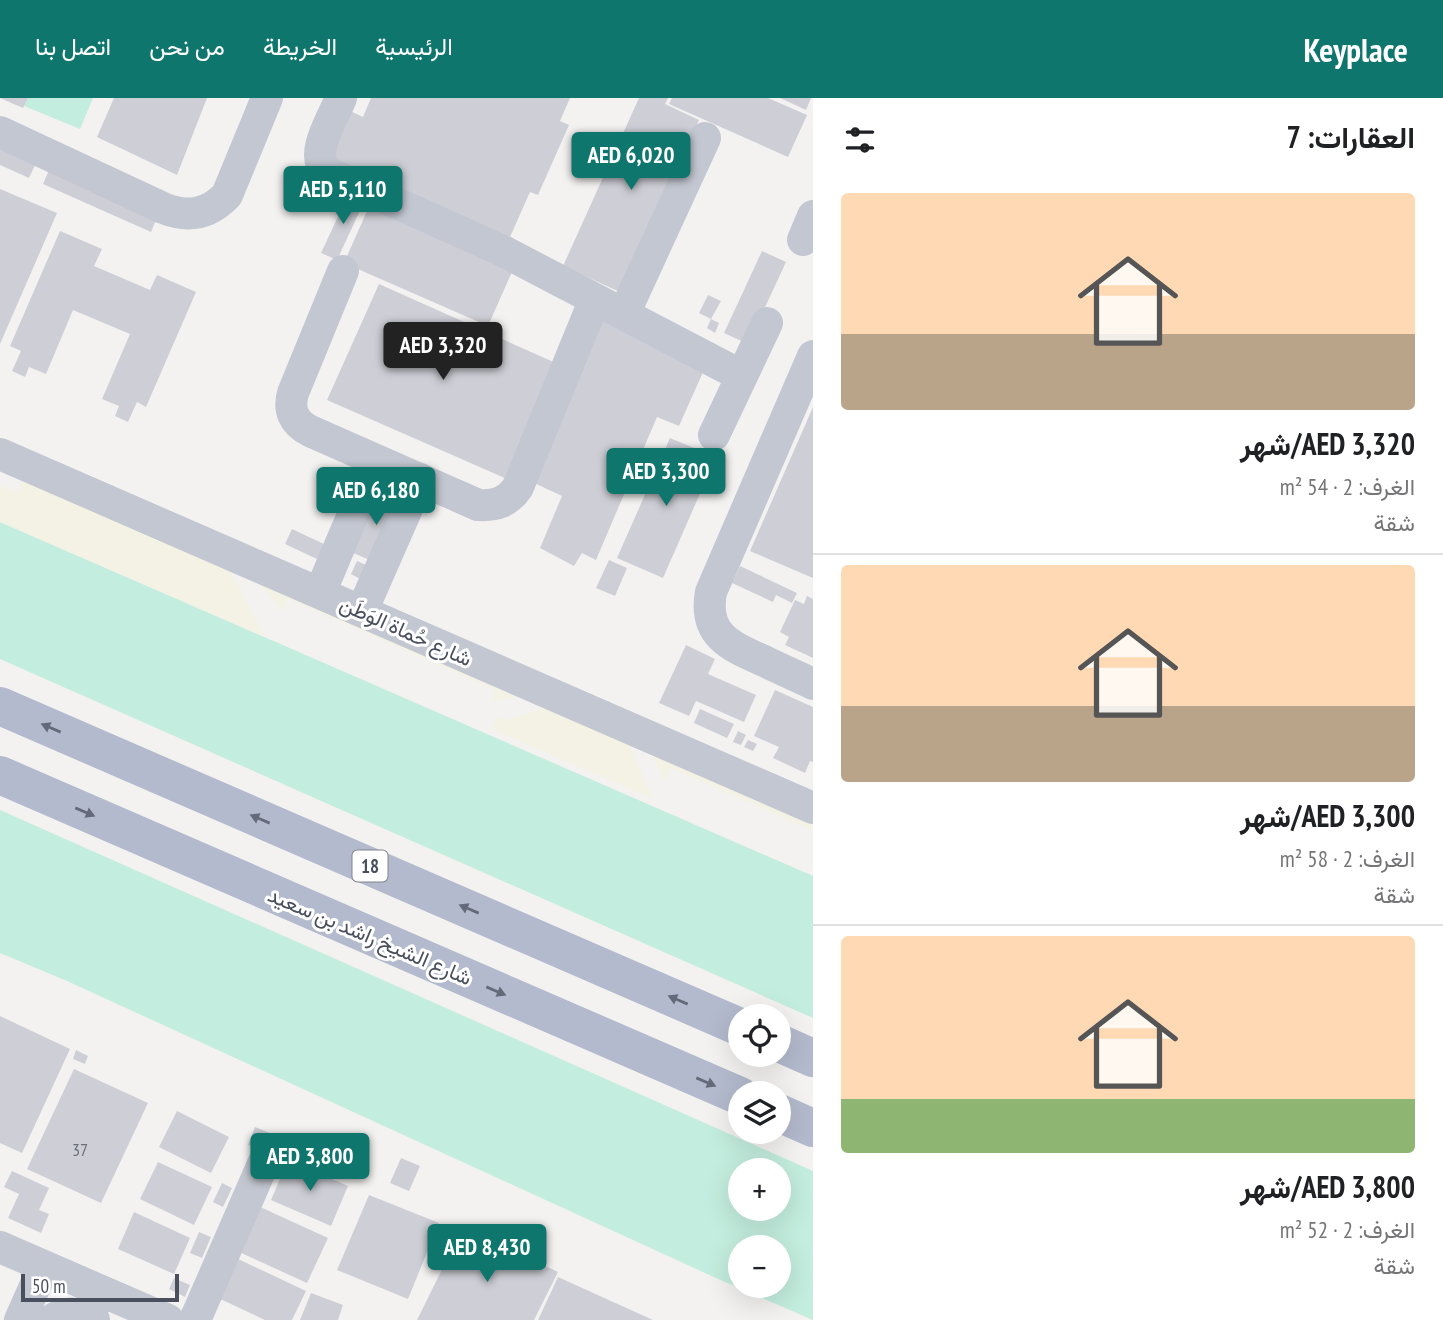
<!DOCTYPE html>
<html lang="ar">
<head>
<meta charset="utf-8">
<style>
  :root { --surface:#fff; --page:#f2f2f2; --text:#202124; --muted:#757577; --line:#e0e0e0; --accent:#0f766e }
  body { margin:0; font-family:"PT Sans Narrow",Vazirmatn,sans-serif; background:var(--page); color:var(--text); direction:rtl; height:100vh; display:flex; flex-direction:column; font-size:26px; white-space:nowrap }
  * { box-sizing:border-box; margin:0 }
  p { font-size:23px; color:var(--muted) }
  .icon { flex:none; width:38px; height:38px; fill:none; stroke:currentColor; stroke-width:2; stroke-linecap:round; stroke-linejoin:round }
  .map { position:relative; flex:1; overflow:hidden; direction:ltr }
  .sheet { display:flex; flex-direction:column; background:var(--surface); width:630px }
  .sheet>* { flex:none }
  .buttons { position:absolute; left:728px; top:906px; display:grid; gap:14px }
  .buttons a { display:grid; place-items:center; width:63px; height:63px; border-radius:50%; background:var(--surface); box-shadow:0 7px 28px #0002; font-size:35px }
  .scale { position:absolute; left:21px; bottom:18px; width:158px; box-sizing:border-box; padding-left:7px; border:4px solid #4a4f5d; border-top:0; font-size:19px; line-height:24px; white-space:nowrap; color:#4a4f5d; -webkit-text-stroke:5px #fff; paint-order:stroke }
  .price { position:absolute; translate:-50% -60px; padding:0 16px; border-radius:7px; background:var(--accent); color:#fff; font-size:23px; line-height:46px; filter:drop-shadow(0 2px 4px #0008) }
  .price::after { content:''; position:absolute; left:50%; top:42px; width:21px; height:16px; margin-left:-10px; background:inherit; clip-path:polygon(0 0,100% 0,50% 100%) }
  .price.selected { background:#222; color:#fff }
  ul { padding:0; list-style:none }
  li { display:grid; align-content:center; gap:14px; height:371px; padding:0 28px }
  li+li { border-top:2px solid var(--line) }
  li span { display:grid; place-items:center; height:217px; border-radius:7px; color:#555 }
  li>.icon { margin-inline-start:auto }
  span .icon { width:126px; height:126px; fill:#fffc; stroke-width:1 }
  li b { font-size:30px }
  h2 { display:flex; justify-content:space-between; align-items:center; height:84px; padding:0 28px; font-size:30px }
  header { display:flex; align-items:center; gap:42px; box-sizing:border-box; height:98px; padding:0 35px; background:var(--accent); color:#fff }
  header strong { font-size:33px }
  nav { display:flex; gap:38px; margin-inline-start:auto; font-size:24px }
  main { display:flex; flex:1; min-height:0 }
  .map>svg:first-child { display:block }
  .green { fill:#c3edde; fill-rule:evenodd }
  .sand { fill:#f3f2e4 }
  .building { fill:#cecfd6 }
  .lines { fill:none; stroke-linecap:round; stroke-linejoin:round }
  .minor { stroke:#c3c7d1; stroke-width:32 }
  .major { stroke:#b3bacd; stroke-width:38 }
  .oneway { fill:#646a79 }
  .labels { text-anchor:middle; dominant-baseline:central; stroke-width:6; stroke-linejoin:round; paint-order:stroke }
  .number-label { font-size:18px; fill:#6b6f7b }
  .shield { fill:#fff; stroke:#80848e; stroke-width:2 }
  .shield-label { font-size:19px; font-weight:bold; fill:#4a4f5d }
  .street-label { font-size:21px; fill:#4a4f5d; stroke:#fff }
</style>
</head>
<body>
<header>
<strong>Keyplace</strong>
<nav><a>الرئيسية</a><a>الخريطة</a><a>من نحن</a><a>اتصل بنا</a></nav>
</header>
<main>
<section class="sheet">
<h2>العقارات: 7<svg class="icon" aria-label="filters" viewBox="0 0 24 24"><path d="M4 7h16M4 17h16"/><circle cx="9" cy="7" r="2"/><circle cx="15" cy="17" r="2"/></svg></h2>
<ul>
<li><span style="background:linear-gradient(#ffd9b3 65%,#b9a48a 0)"><svg class="icon" aria-label="home" viewBox="0 0 24 24"><path d="M3 11l9-7 9 7M6 9v11h12V9"/></svg></span><div><b>AED 3,320/شهر</b><p>الغرف: 2 · 54 m²</p><p>شقة</p></div></li>
<li><span style="background:linear-gradient(#ffd9b3 65%,#b9a48a 0)"><svg class="icon" aria-label="home" viewBox="0 0 24 24"><path d="M3 11l9-7 9 7M6 9v11h12V9"/></svg></span><div><b>AED 3,300/شهر</b><p>الغرف: 2 · 58 m²</p><p>شقة</p></div></li>
<li><span style="background:linear-gradient(#ffd9b3 75%,#8fb573 0)"><svg class="icon" aria-label="home" viewBox="0 0 24 24"><path d="M3 11l9-7 9 7M6 9v11h12V9"/></svg></span><div><b>AED 3,800/شهر</b><p>الغرف: 2 · 52 m²</p><p>شقة</p></div></li>
</ul>
</section>
<div class="map">
<svg width="813" height="1222" viewBox="0 0 813 1222">
  <rect width="100%" height="100%" fill="#f3f2f1"/>
  <path class="green" d="M28,0H93L80,31L24,8Z
    M0,424L813,778V920L0,561Z
    M0,712L813,1073V1222L716,1180L67,883L0,855ZM740,1073H779V1111H740ZM740,1150H779V1188H740Z"/>
  <path class="sand" d="M23,381L231,474L265,539L0,424V387L17,395Z
    M257,484L517,599L490,604L495,592L289,501L283,513Z
    M543,610L629,646L653,701L492,631L496,619L507,622Z
    M652,657L813,727V733L671,670L665,683Z"/>
  <path class="building" d="M0,0H28L23,10Z
    M114,0H207L177,77L97,39Z
    M371,0H570L560,23L569,27L538,97L530,94L510,139L330,60L350,13L363,19Z
    M639,0H668L665,6L699,22L620,194L563,168Z
    M672,0H768L807,17L788,59L669,6Z
    M780,0H811L806,12Z
    M0,47L37,63L29,80L0,67Z
    M50,70L158,117L151,134L43,86Z
    M0,91L57,115L0,246Z
    M349,95L365,102L337,162L321,155Z
    M371,104L515,167L488,228L344,165Z
    M60,133L102,151L94,168L150,192L157,177L196,194L146,309L137,304L128,324L115,318L119,308L102,301L130,236L73,212L46,276L29,269L25,279L12,273L21,253L10,248Z
    M762,153L786,164L748,246L724,235Z
    M379,186L558,266L507,381L327,302Z
    M708,197L721,203L711,221L699,215Z
    M607,213L704,272L679,328L657,319L596,462L582,455L574,468L540,450L562,398L530,383Z
    M711,221L719,225L715,235L707,230Z
    M813,309V480L750,453Z
    M670,340L716,359L663,480L617,460Z
    M379,394L401,404L374,464L351,454Z
    M292,431L326,447L319,462L285,446Z
    M609,462L627,470L615,498L596,490Z
    M357,463L366,467L360,481L351,476Z
    M740,468L797,495L792,505L776,497L773,504L732,485Z
    M807,498L813,501V560L785,547L789,539L780,534L795,502L804,506Z
    M686,547L715,561L708,576L756,597L744,624L696,603L689,618L659,605Z
    M775,592L813,609V664L810,663L805,675L773,660L779,649L754,638Z
    M700,611L734,626L727,640L694,625Z
    M738,633L746,637L741,647L733,644Z
    M748,642L757,646L753,653L744,649Z
    M0,918L70,951L22,1055L0,1045Z
    M76,952L88,958L85,966L73,961Z
    M74,971L148,1005L101,1105L27,1071Z
    M177,1013L229,1039L211,1075L159,1049Z
    M255,1029L294,1045L286,1062L248,1047Z
    M401,1060L420,1068L409,1093L390,1085Z
    M288,1062L348,1088L331,1128L271,1102Z
    M158,1064L212,1089L194,1127L140,1101Z
    M12,1073L49,1090L39,1112L49,1116L41,1135L8,1120L19,1096L4,1089Z
    M222,1085L232,1090L223,1109L213,1104Z
    M369,1097L439,1125L408,1201L337,1172Z
    M258,1108L328,1140L307,1185L237,1153Z
    M134,1114L190,1140L174,1176L118,1151Z
    M463,1129L558,1174L534,1222H417Z
    M199,1134L211,1139L202,1160L190,1155Z
    M234,1159L306,1193L292,1222H265L216,1199Z
    M558,1179L653,1222H538Z
    M174,1180L190,1187L185,1199L169,1191Z
    M311,1195L343,1207L338,1222H300Z"/>
  <g class="lines">
    <path class="minor" d="M341,0C333,20 308,57 327,74L501,152L742,278
      M0,34L163,110C188,120 208,117 227,97L267,0
      M803,142L813,118
      M343,173L293,295C288,312 294,325 310,333L478,407C496,408 508,404 518,389L595,201
      M624,216L705,40
      M813,258L711,494C703,537 730,548 764,563C780,571 797,578 813,586
      M714,337L767,225
      M0,356L813,710
      M320,495L376,362
      M362,513L420,381
      M0,1149L168,1222
      M20,1222L44,1168
      M52,1222C67,1212 79,1215 94,1222
      M195,1222L263,1066"/>
    <path class="major" d="M0,608L740,929
      M0,677L740,998
      M779,945L813,960
      M779,1015L813,1030"/>
  </g>
  <defs><path id="oneway-solid" d="M-6-.8H1V-3.2L6.5 0L1 3.2V.8H-6Z" transform="scale(1.75)"/></defs>
  <g class="oneway">
    <use href="#oneway-solid" transform="translate(51 630) rotate(-157)"/>
    <use href="#oneway-solid" transform="translate(85 714) rotate(23)"/>
    <use href="#oneway-solid" transform="translate(260 721) rotate(-157)"/>
    <use href="#oneway-solid" transform="translate(469 811) rotate(-157)"/>
    <use href="#oneway-solid" transform="translate(496 893) rotate(23)"/>
    <use href="#oneway-solid" transform="translate(678 902) rotate(-157)"/>
    <use href="#oneway-solid" transform="translate(706 984) rotate(23)"/>
  </g>
  <g class="labels">
    <g class="number-label">
      <text x="80" y="1051">37</text>
    </g>
    <rect class="shield" x="352.5" y="752.5" width="35" height="31" rx="5"/>
    <g class="shield-label">
      <text x="370" y="768">18</text>
    </g>
    <g class="street-label">
      <text transform="translate(406 533) rotate(24)">شارع حُماة الوَطَن</text>
      <text transform="translate(370 838) rotate(23)">شارع الشيخ راشد بن سعيد</text>
    </g>
  </g>
</svg>
<div class="buttons">
<a><svg class="icon" aria-label="locate" viewBox="0 0 24 24"><circle cx="12" cy="12" r="6"/><path d="M12 2v4M12 18v4M2 12h4M18 12h4"/></svg></a>
<a><svg class="icon" aria-label="layers" viewBox="0 0 24 24"><path d="M12 4l9 5-9 5-9-5zM3 14l9 5 9-5"/></svg></a>
<a>+</a>
<a>−</a>
</div>
<div class="scale">50 m</div>
<b class="price" style="left:631px;top:94px">AED 6,020</b>
<b class="price" style="left:343px;top:128px">AED 5,110</b>
<b class="price selected" style="left:443px;top:284px">AED 3,320</b>
<b class="price" style="left:666px;top:410px">AED 3,300</b>
<b class="price" style="left:376px;top:429px">AED 6,180</b>
<b class="price" style="left:310px;top:1095px">AED 3,800</b>
<b class="price" style="left:487px;top:1186px">AED 8,430</b>
</div>
</main>
</body>
</html>
